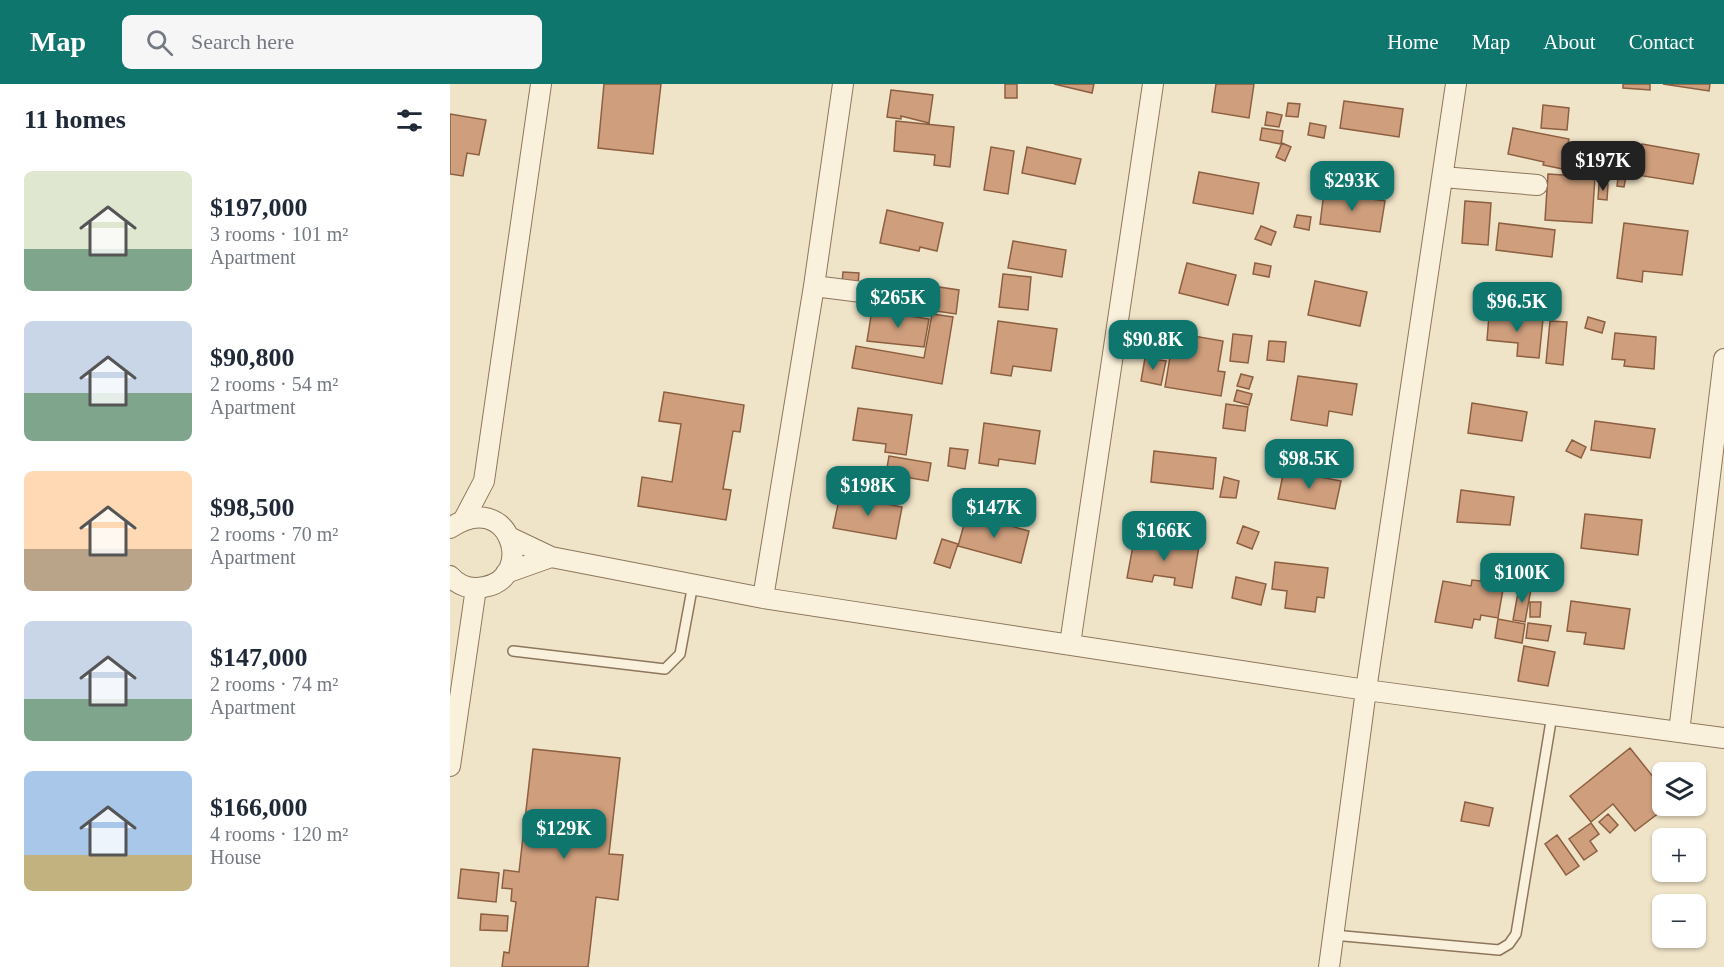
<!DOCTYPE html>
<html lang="en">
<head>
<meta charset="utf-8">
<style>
  :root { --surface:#fff; --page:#f6f6f7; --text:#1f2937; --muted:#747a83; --accent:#0f766e }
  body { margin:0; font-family:"Times New Roman",serif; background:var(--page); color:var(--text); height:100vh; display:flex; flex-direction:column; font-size:22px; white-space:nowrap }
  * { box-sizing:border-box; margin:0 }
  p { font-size:20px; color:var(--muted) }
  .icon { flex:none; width:33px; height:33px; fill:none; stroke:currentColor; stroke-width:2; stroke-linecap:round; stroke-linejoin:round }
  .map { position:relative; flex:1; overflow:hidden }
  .panel { display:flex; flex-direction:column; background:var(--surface); width:450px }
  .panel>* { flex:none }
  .fabs { position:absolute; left:1202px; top:678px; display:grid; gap:12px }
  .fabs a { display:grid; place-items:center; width:54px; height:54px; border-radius:9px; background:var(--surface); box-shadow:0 2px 4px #0004; font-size:30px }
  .price { position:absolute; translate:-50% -51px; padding:0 14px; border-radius:12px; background:var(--accent); color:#fff; font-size:20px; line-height:39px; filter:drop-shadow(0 2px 3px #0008) }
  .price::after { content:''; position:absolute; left:50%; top:36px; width:18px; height:14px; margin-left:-9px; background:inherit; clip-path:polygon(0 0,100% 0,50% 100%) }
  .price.active { background:#222; color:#fff }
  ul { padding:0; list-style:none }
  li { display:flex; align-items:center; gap:18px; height:150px; padding:0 24px }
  li span { display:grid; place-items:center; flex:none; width:168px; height:120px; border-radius:9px; color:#555 }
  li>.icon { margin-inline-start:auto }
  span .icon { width:72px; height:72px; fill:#fffc; stroke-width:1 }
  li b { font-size:26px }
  h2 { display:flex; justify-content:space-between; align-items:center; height:72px; padding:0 24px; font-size:26px }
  header { display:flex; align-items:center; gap:36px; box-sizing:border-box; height:84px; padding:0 30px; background:var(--accent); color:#fff }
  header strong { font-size:28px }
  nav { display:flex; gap:33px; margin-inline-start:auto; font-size:21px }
  .search { width:420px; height:54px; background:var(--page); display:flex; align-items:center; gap:15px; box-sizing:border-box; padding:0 21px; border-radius:9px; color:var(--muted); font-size:22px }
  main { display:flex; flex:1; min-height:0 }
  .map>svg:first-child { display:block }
  .building { fill:#cf9f7d; stroke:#8d5f41; stroke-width:1.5 }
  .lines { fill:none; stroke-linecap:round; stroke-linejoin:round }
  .lane-casing { stroke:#8d765c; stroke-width:12 }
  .street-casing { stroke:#8d765c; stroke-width:22 }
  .lane { stroke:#faf1dc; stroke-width:9 }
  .street { stroke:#faf1dc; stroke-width:20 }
</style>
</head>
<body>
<header>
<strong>Map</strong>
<div class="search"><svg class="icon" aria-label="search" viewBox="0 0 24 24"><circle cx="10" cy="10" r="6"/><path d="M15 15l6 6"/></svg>Search here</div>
<nav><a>Home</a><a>Map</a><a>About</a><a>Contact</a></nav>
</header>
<main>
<section class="panel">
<h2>11 homes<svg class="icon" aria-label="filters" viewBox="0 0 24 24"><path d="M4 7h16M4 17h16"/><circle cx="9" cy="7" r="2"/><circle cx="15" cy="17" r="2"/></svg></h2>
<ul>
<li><span style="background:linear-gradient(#dfe7d0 65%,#7fa58c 0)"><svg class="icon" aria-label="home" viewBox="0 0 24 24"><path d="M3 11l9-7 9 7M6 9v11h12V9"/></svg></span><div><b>$197,000</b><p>3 rooms · 101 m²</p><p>Apartment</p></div></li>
<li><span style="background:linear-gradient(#c9d6e8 60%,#7fa58c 0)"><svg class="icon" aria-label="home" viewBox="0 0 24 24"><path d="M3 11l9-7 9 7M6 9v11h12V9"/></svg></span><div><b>$90,800</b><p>2 rooms · 54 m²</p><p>Apartment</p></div></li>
<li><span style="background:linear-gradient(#ffd9b3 65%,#b9a48a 0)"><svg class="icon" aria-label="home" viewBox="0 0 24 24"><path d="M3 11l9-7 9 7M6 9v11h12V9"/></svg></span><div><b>$98,500</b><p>2 rooms · 70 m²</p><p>Apartment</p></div></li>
<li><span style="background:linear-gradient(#c9d6e8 65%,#7fa58c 0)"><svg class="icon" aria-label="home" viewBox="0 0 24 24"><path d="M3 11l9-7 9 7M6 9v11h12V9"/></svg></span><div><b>$147,000</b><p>2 rooms · 74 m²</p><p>Apartment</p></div></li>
<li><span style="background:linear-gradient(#a9c7e8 70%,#c2b280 0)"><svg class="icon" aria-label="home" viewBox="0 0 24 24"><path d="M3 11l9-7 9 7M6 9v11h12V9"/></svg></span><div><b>$166,000</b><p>4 rooms · 120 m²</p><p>House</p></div></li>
</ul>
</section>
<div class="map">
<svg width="1274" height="883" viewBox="0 0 1274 883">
  <rect width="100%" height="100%" fill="#f0e4c8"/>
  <path class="building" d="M154,0H211L203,70L148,64Z
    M555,0H567V14H555Z
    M604,0H644L642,9Z
    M766,0H804L799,34L762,28Z
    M1173,0H1200V6L1173,4Z
    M1213,0H1260L1259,7Z
    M441,6L483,11L479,39L451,32V35L437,33Z
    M894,17L953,25L949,53L890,44Z
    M838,19L850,20L848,33L836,32Z
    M1093,21L1119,24L1117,46L1091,44Z
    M817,28L832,31L829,43L815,41Z
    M0,30L36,36L29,71L17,69L13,92L0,90Z
    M446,37L504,43L500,83L484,81L485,71L444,67Z
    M860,39L876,42L874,54L858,51Z
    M812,44L833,47L831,60L810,56Z
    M1063,44L1119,55L1113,85L1093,81L1094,78L1058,70Z
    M832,59L841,63L835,77L826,73Z
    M1192,60L1249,70L1243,100L1187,91Z
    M541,63L564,67L558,110L534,106Z
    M577,63L631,75L625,100L572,89Z
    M1169,86L1177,87L1174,103L1167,102Z
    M749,88L809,99L803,130L743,119Z
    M1098,90L1145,93L1142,139L1095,136Z
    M1149,100H1158L1157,116L1148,115Z
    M874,108L935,117L930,148L870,140Z
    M1015,117L1041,119L1038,161L1012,159Z
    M437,126L493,139L487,167L470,163L469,167L430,159Z
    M847,131L861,133L859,146L844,143Z
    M1049,139L1105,146L1102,173L1046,166Z
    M1174,139L1238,147L1232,191L1193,187L1192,198L1167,194Z
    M811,142L826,148L821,161L805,155Z
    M563,157L616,166L612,193L558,184Z
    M737,179L786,191L778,221L729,209Z
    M805,179L821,182L819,193L803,190Z
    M393,188L409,189L408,200L392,199Z
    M553,190L581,193L578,226L549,223Z
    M865,197L917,208L910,242L858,231Z
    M462,199L509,206L506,230L459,223Z
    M422,226L479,235L474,263L417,257Z
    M482,230L503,233L492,300L402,284L406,262L474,274Z
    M1039,231L1093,235L1089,274L1067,272L1068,259L1037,256Z
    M1138,233L1155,238L1152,249L1135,244Z
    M548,237L607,245L601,287L563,282L561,292L541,289Z
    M1100,237L1117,238L1113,281L1096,279Z
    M703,245L773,257L768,287L775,288L771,312L715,303L720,273L699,270Z
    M1165,249L1206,253L1204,285L1174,282L1175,276L1162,275Z
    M783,250L802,252L798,279L780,277Z
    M819,257L836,258L834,278L817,276Z
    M695,274L716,277L711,301L691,297Z
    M791,290L803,293L799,305L787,302Z
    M848,292L907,300L902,331L879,327L877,342L841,336Z
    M787,306L802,310L799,321L784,317Z
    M214,308L294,321L290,348L283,347L273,405L281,406L276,436L188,422L192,393L222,398L231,340L209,337Z
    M1022,319L1077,328L1072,357L1018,349Z
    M776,320L798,323L795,347L773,344Z
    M408,324L462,331L456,371L435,368L436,360L403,356Z
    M1145,337L1205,345L1200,374L1141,366Z
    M534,339L590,347L585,380L549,375L548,382L529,379Z
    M1122,356L1136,363L1131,374L1116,367Z
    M500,364L518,366L515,385L498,382Z
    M704,367L766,374L763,405L701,398Z
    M439,372L481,379L478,397L436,390Z
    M834,386L891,397L885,425L828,415Z
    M774,393L789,397L786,414L770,413Z
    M1011,406L1064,413L1060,441L1007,438Z
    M390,411L452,423L446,455L383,444Z
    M517,430L579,447L571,479L508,462Z
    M1135,430L1192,436L1188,471L1131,464Z
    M793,442L809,448L802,465L787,459Z
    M492,455L508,460L500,484L484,479Z
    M684,456L727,463L728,458L749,462L742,504L724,501L725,494L704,491L702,498L677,494Z
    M825,478L878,484L874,514L867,513L865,528L835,524L837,507L822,505Z
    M1033,486L1050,489L1048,499L1054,500L1048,534L1031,531L1030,536L1024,535L1022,544L985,538L993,497L1021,502L1022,496L1031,497Z
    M786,493L816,500L811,521L782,514Z
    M1069,503L1081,505L1075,538L1063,536Z
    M1121,517L1180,525L1174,565L1134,560L1136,549L1117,547Z
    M1080,518H1091L1090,533H1080Z
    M1048,535L1075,540L1072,559L1045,554Z
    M1078,539L1101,542L1098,557L1076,554Z
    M1074,562L1105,568L1098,602L1068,597Z
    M1180,664L1212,704V722H1218L1185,747L1163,720L1141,738L1120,712Z
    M83,665L170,674L159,770L173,771L168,816L146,813L138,883H52L54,868L59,869L66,818L61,817L62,805L52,804L54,786L69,788Z
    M1015,718L1043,724L1039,742L1011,737Z
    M1158,730L1168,741L1160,749L1149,738Z
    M1141,739L1149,750L1140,757L1147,767L1134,776L1119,755Z
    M1107,751L1129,782L1116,791L1095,760Z
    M11,785L49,789L46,818L8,814Z
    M31,830L58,832L57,847L30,846Z"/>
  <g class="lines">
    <defs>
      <path id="lane" d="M63,567L215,585L230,570L243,500
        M883,851L1049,866L1059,860L1066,850L1102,631"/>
      <path id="street" d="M993,93L1087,101
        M364,202L443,212
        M14,435L34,397L91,0
        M0,444C60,403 87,494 34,503C21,506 9,502 0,492
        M59,453L101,473L313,514L916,606L1274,654
        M56,489L101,473
        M313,514L364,202L393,0
        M620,560L703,0
        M1229,648L1274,275
        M0,682L26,504
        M879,883L916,606L1006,0"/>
    </defs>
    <use href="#lane" class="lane-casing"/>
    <use href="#street" class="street-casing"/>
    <use href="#lane" class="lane"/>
    <use href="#street" class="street"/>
  </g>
</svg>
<div class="fabs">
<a><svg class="icon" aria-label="layers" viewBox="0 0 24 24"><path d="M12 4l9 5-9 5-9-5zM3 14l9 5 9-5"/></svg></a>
<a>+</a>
<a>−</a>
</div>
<b class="price active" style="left:1153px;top:108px">$197K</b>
<b class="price" style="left:902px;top:128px">$293K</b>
<b class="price" style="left:448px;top:245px">$265K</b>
<b class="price" style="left:1067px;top:249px">$96.5K</b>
<b class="price" style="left:703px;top:287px">$90.8K</b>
<b class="price" style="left:859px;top:406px">$98.5K</b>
<b class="price" style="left:418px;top:433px">$198K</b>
<b class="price" style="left:544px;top:455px">$147K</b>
<b class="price" style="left:714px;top:478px">$166K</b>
<b class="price" style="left:1072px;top:520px">$100K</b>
<b class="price" style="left:114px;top:776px">$129K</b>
</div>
</main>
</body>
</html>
